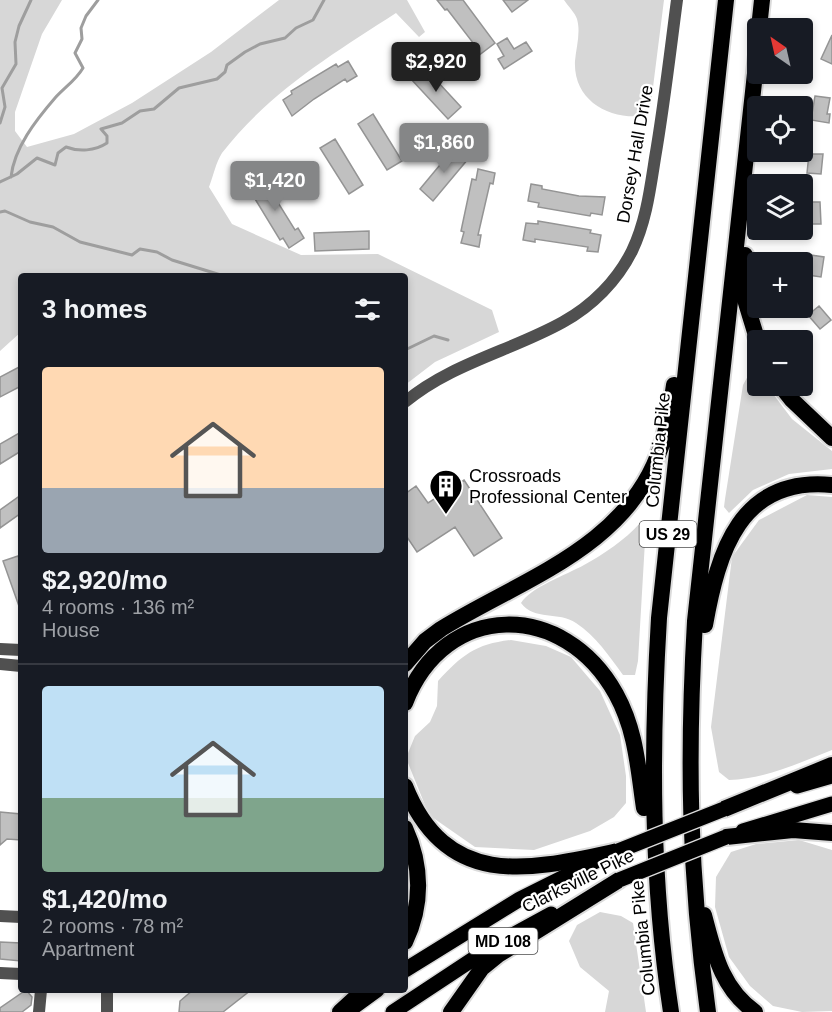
<!DOCTYPE html>
<html lang="en">
<head>
<meta charset="utf-8">
<style>
  :root { --surface:#171b24; --page:#242831; --text:#f1f3f6; --muted:#9ea1a6; --line:#363941; --accent:#858687 }
  body { margin:0; font-family:Arial,sans-serif; background:var(--page); color:var(--text); height:100vh; display:flex; flex-direction:column; font-size:22px; white-space:nowrap }
  * { box-sizing:border-box; margin:0 }
  p { font-size:20px; color:var(--muted) }
  .icon { flex:none; width:33px; height:33px; fill:none; stroke:currentColor; stroke-width:2; stroke-linecap:round; stroke-linejoin:round }
  .map { position:relative; flex:1; overflow:hidden }
  .details { position:absolute; left:18px; top:273px; width:390px; height:720px; display:flex; flex-direction:column; background:var(--surface); border-radius:6px; box-shadow:0 3px 9px #0003 }
  .details>* { flex:none }
  .needle { width:39px; rotate:326deg }
  .tools { position:absolute; left:747px; top:18px; display:grid; gap:12px }
  .tools a { display:grid; place-items:center; width:66px; height:66px; border-radius:6px; background:var(--surface); box-shadow:0 3px 9px #0003; font-size:30px }
  .price { position:absolute; translate:-50% -51px; padding:0 14px; border-radius:6px; background:var(--accent); color:#fff; font-size:20px; line-height:39px; filter:drop-shadow(0 2px 3px #0008) }
  .price::after { content:''; position:absolute; left:50%; top:36px; width:18px; height:14px; margin-left:-9px; background:inherit; clip-path:polygon(0 0,100% 0,50% 100%) }
  .price.current { background:#222; color:#fff }
  ul { padding:0; list-style:none }
  li { display:grid; align-content:center; gap:12px; height:318px; padding:0 24px }
  li+li { border-top:2px solid var(--line) }
  li span { display:grid; place-items:center; height:186px; border-radius:6px; color:#555 }
  li>.icon { margin-inline-start:auto }
  span .icon { width:108px; height:108px; fill:#fffc; stroke-width:1 }
  li b { font-size:26px }
  h2 { display:flex; justify-content:space-between; align-items:center; height:72px; padding:0 24px; font-size:26px }
  .map>svg:first-child { display:block }
  .green { fill:#d7d7d7 }
  .lines { fill:none; stroke-linecap:round; stroke-linejoin:round }
  .stream { stroke:#9e9e9e; stroke-width:3 }
  .building { fill:#c0c0c0; stroke:#949494; stroke-width:1.5 }
  .major-casing { stroke:#dbdbdb; stroke-width:18 }
  .highway-casing { stroke:#dbdbdb; stroke-width:20 }
  .minor { stroke:#505050; stroke-width:12 }
  .major { stroke:#000; stroke-width:15 }
  .highway { stroke:#000; stroke-width:16 }
  .major-bridge-casing { stroke:#dbdbdb; stroke-width:18; stroke-linecap:butt }
  .major-bridge { stroke:#000; stroke-width:15 }
  .labels { text-anchor:middle; dominant-baseline:central; stroke-width:4.5; stroke-linejoin:round; paint-order:stroke }
  .shield { fill:#fff; stroke:#4c4c4c; stroke-width:1.5 }
  .shield-label { font-size:16px; font-weight:bold; fill:#000 }
  .street-label { font-size:18px; fill:#000; stroke:#fff }
  .poi-label { font-size:18px; fill:#000; stroke:#fff; text-anchor:start }
</style>
</head>
<body>
<div class="map">
<svg width="832" height="1012" viewBox="0 0 832 1012">
  <rect width="100%" height="100%" fill="#fff"/>
  <path class="green" d="M0,0H62L42,34L15,112V131L27,147L74,134L132,103L211,52L279,0H407L425,32L419,37L396,13C334,53 268,93 222,153C216,162 213,177 209,187L232,224L301,255L378,254L492,310L499,332L435,362L405,385V276H21V332L0,351Z
    M564,0H664L651,103L641,116C607,119 573,99 575,61C576,48 581,33 577,19C575,13 568,6 564,0Z
    M749,374L757,376L758,386H767L792,419L832,451V469L789,474L753,490L729,513L724,507L725,499L743,385Z
    M807,495L832,497V750C799,763 765,779 729,780L719,772L711,727L732,557L759,520Z
    M640,523L646,524L638,661L635,675H623C609,656 596,636 576,623C559,611 534,621 521,603C531,587 566,575 584,565C604,554 625,540 640,523Z
    M511,640L546,646L571,657L600,691L620,735L626,776V803L614,817L590,831L534,850L475,847L429,815L406,758L415,736L430,722L437,706L438,681C462,655 476,644 511,640Z
    M799,840L832,850V1011L802,1012L773,1006L750,986L729,957L715,907L716,877L731,852L756,844Z
    M600,912L621,916L633,923L646,1012H605L609,991L580,967L569,941L577,925Z"/>
  <g class="lines">
    <path class="stream" d="M0,123L5,107L2,88L16,64L15,42L19,26L31,0
      M11,177C14,148 36,120 55,98C65,87 76,80 83,68L75,53L82,39L81,28L86,16L98,0
      M0,182L17,174L37,158L55,165L58,153L66,147C79,152 95,151 107,143V136L101,129L122,123L140,111L154,109L179,88L217,79L225,72L227,65L245,52L260,44L285,38L296,28L313,20L324,0
      M0,212L5,211L30,222L53,227L80,242L132,255L140,249L157,252L172,260L224,276
      M405,350L434,336L448,340"/>
  </g>
  <path class="building" d="M437,0H463L495,43L478,56L471,46L474,44L447,9L445,10Z
    M503,0H528L512,12Z
    M832,35V64L821,59Z
    M507,38L514,49L526,42L532,51L504,69L498,59L504,56L497,44Z
    M348,61L357,76L347,82L345,79L314,99L292,116L283,100L292,94L291,91L336,64L338,67Z
    M424,67L461,107L448,119L411,79Z
    M815,96L830,98L827,114H830L829,123L811,120Z
    M373,114L402,161L387,170L358,124Z
    M335,139L363,185L349,194L320,148Z
    M454,148L468,159L433,201L420,189Z
    M809,154H823L821,174L807,173Z
    M478,169L495,173L493,184L490,183L478,235H481L479,247L461,243L464,232L461,231L472,179L476,180Z
    M264,174L270,183L267,185L295,230L298,228L304,238L289,248L283,238L280,240L252,194L255,192L249,183Z
    M531,184L542,186V189L579,196L605,197L602,215L591,213L590,216L538,207L539,203L528,201Z
    M808,202H820L821,224H809Z
    M538,221L591,230L590,233L601,235L598,252L587,251L588,247L535,239V242L523,240L526,223L538,224Z
    M369,231V249L315,251L314,233Z
    M811,255L824,257L821,277L808,275Z
    M819,306L831,320L820,329L808,315Z
    M21,366V386L0,397V377Z
    M21,432V451L0,464V444Z
    M464,480L502,538L474,556L455,527L417,552L405,534V494L416,486L428,503Z
    M21,495V513L0,528V510Z
    M18,556L21,564L20,609L3,561Z
    M0,812L21,814V840L7,839L0,845Z
    M0,942L21,943V961L0,959Z
    M26,990L32,997L31,1005L22,1012H0V1008Z
    M193,990H251L223,1012H179L180,1001Z"/>
  <g class="lines">
    <defs>
      <path id="major" d="M797,786L832,776
        M743,831L832,804
        M405,970L520,899L604,857
        M355,1006L377,990
        M393,1012L496,944L551,914"/>
      <path id="highway" d="M759,28L762,0
        M745,255L746,303L758,342
        M781,386L792,400L832,438
        M705,625C718,552 740,476 832,485
        M405,664L425,641L441,629C522,579 628,547 661,447C668,427 671,406 674,385
        M405,703C445,600 564,600 616,694C636,730 638,768 644,808
        M405,786C447,891 530,870 618,851
        M724,809L832,765
        M405,828C422,865 423,905 405,942
        M726,837L793,830L832,833
        M704,915C714,952 721,988 755,1012
        M340,1012L364,990
        M451,1012L482,968L498,955L619,880
        M671,1012C651,881 651,751 659,618L726,0
        M708,1012C689,876 687,758 695,621L758,46"/>
    </defs>
    <use href="#major" class="major-casing"/>
    <use href="#highway" class="highway-casing"/>
    <path class="minor" d="M405,402C452,363 511,351 563,322C592,306 617,281 632,251C646,222 650,190 655,158C664,106 670,53 677,0
      M0,649L21,650
      M0,664L21,666
      M0,916L21,917
      M0,973L21,974
      M107,990V1012
      M39,1012L41,990"/>
    <use href="#major" class="major"/>
    <use href="#highway" class="highway"/>
    <defs>
      <path id="major-bridge" d="M618,851L724,809
        M619,880L726,837"/>
    </defs>
    <use href="#major-bridge" class="major-bridge-casing"/>
    <use href="#major-bridge" class="major-bridge"/>
  </g>
  <defs>
    <symbol id="building-pin" viewBox="-11 -11 22 30"><path d="M0 17L-7.5 6A9.5 9.5 0 1 1 7.5 6Z" fill="#000" stroke="#fff"/><path d="M-4-6H4V6H1V3H-1V6H-4ZM-2.5-4.3h1.7v1.8h-1.7ZM.8-4.3h1.7v1.8H.8ZM-2.5-1h1.7V.8h-1.7ZM.8-1h1.7V.8H.8Z" fill="#fff"/></symbol>
  </defs>
  <g fill-rule="evenodd">
    <use href="#building-pin" x="427" y="467" width="38" height="52"/>
  </g>
  <g class="labels">
    <g class="shield">
      <rect x="639.5" y="521" width="57" height="26" rx="4.5"/>
      <rect x="468.5" y="928" width="69" height="26" rx="4.5"/>
    </g>
    <g class="shield-label">
      <text x="668" y="534">US 29</text>
      <text x="503" y="941">MD 108</text>
    </g>
    <g class="street-label">
      <text transform="translate(635 154) rotate(-80)">Dorsey Hall Drive</text>
      <text transform="translate(658 450) rotate(-84)">Columbia Pike</text>
      <text transform="translate(578 881) rotate(-26)">Clarksville Pike</text>
      <text transform="translate(643 938) rotate(-96)">Columbia Pike</text>
    </g>
    <g class="poi-label">
      <text x="469" y="476">Crossroads<tspan x="469" dy="21">Professional Center</tspan></text>
    </g>
  </g>
</svg>
<div class="tools">
<a><svg class="needle" viewBox="-14 -14 28 28"><path d="M0-13l5 13h-10z" fill="#e53935"/><path d="M0 13l5-13h-10z" fill="#9ea1a6"/></svg></a>
<a><svg class="icon" aria-label="locate" viewBox="0 0 24 24"><circle cx="12" cy="12" r="6"/><path d="M12 2v4M12 18v4M2 12h4M18 12h4"/></svg></a>
<a><svg class="icon" aria-label="layers" viewBox="0 0 24 24"><path d="M12 4l9 5-9 5-9-5zM3 14l9 5 9-5"/></svg></a>
<a>+</a>
<a>−</a>
</div>
<b class="price current" style="left:436px;top:93px">$2,920</b>
<b class="price" style="left:444px;top:174px">$1,860</b>
<b class="price" style="left:275px;top:212px">$1,420</b>
<section class="details">
<h2>3 homes<svg class="icon" aria-label="filters" viewBox="0 0 24 24"><path d="M4 7h16M4 17h16"/><circle cx="9" cy="7" r="2"/><circle cx="15" cy="17" r="2"/></svg></h2>
<ul>
<li><span style="background:linear-gradient(#ffd9b3 65%,#9aa5b1 0)"><svg class="icon" aria-label="home" viewBox="0 0 24 24"><path d="M3 11l9-7 9 7M6 9v11h12V9"/></svg></span><div><b>$2,920/mo</b><p>4 rooms · 136 m²</p><p>House</p></div></li>
<li><span style="background:linear-gradient(#bfe0f5 60%,#7fa58c 0)"><svg class="icon" aria-label="home" viewBox="0 0 24 24"><path d="M3 11l9-7 9 7M6 9v11h12V9"/></svg></span><div><b>$1,420/mo</b><p>2 rooms · 78 m²</p><p>Apartment</p></div></li>
</ul>
</section>
</div>
</body>
</html>
